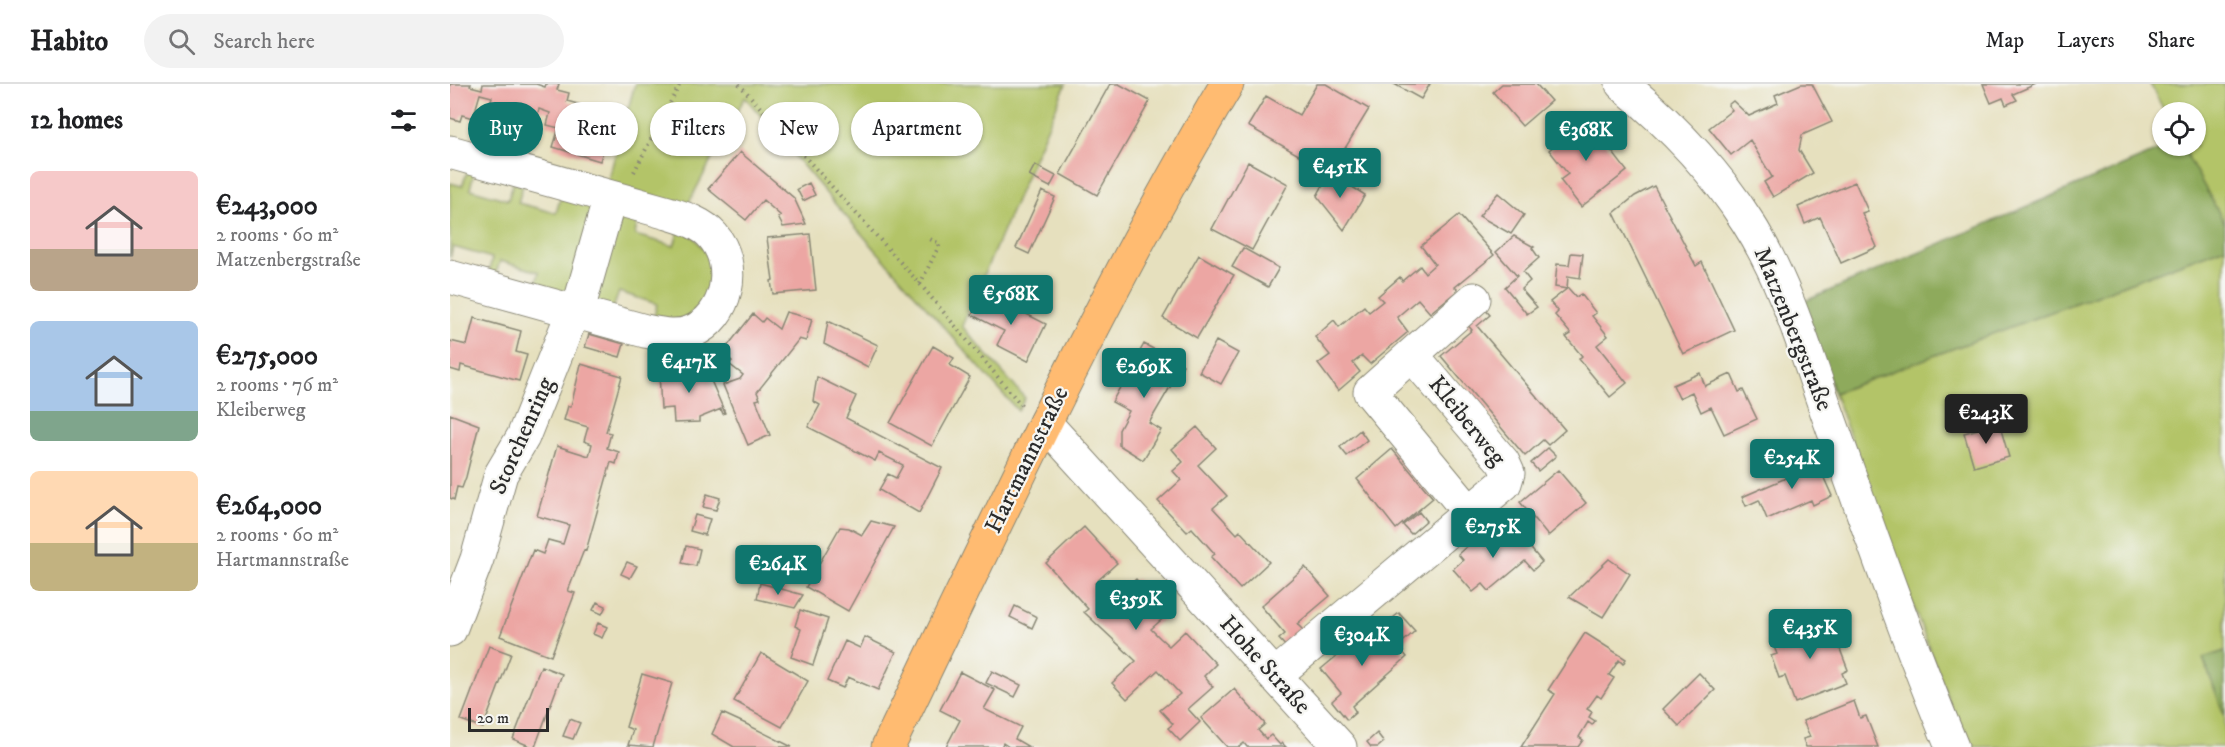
<!DOCTYPE html>
<html lang="en">
<head>
<meta charset="utf-8">
<style>
  :root { --surface:#fff; --page:#f2f2f2; --text:#202124; --muted:#757577; --line:#e0e0e0; --accent:#0f766e }
  body { margin:0; font-family:"IM FELL DW Pica",serif; background:var(--page); color:var(--text); height:100vh; display:flex; flex-direction:column; font-size:22px; white-space:nowrap }
  * { box-sizing:border-box; margin:0 }
  p { font-size:20px; color:var(--muted) }
  .icon { flex:none; width:33px; height:33px; fill:none; stroke:currentColor; stroke-width:2; stroke-linecap:round; stroke-linejoin:round }
  .map { position:relative; flex:1; overflow:hidden }
  .drawer { display:flex; flex-direction:column; background:var(--surface); width:450px }
  .drawer>* { flex:none }
  .guide { position:absolute; left:18px; top:18px; width:570px; height:54px; display:flex; gap:12px }
  .buttons { position:absolute; left:1702px; top:18px; display:grid; gap:12px }
  .buttons a { display:grid; place-items:center; width:54px; height:54px; border-radius:50%; background:var(--surface); box-shadow:0 2px 4px #0004; font-size:30px }
  .scale { position:absolute; left:18px; bottom:15px; width:81px; box-sizing:border-box; padding-left:6px; border:3px solid #2b2b2b; border-top:0; font-size:16px; line-height:21px; white-space:nowrap; color:#2b2b2b; -webkit-text-stroke:4px #f6f6f2; paint-order:stroke }
  .price { position:absolute; translate:-50% -51px; padding:0 14px; border-radius:6px; background:var(--accent); color:#fff; font-size:20px; line-height:39px; filter:drop-shadow(0 2px 3px #0008) }
  .price::after { content:''; position:absolute; left:50%; top:36px; width:18px; height:14px; margin-left:-9px; background:inherit; clip-path:polygon(0 0,100% 0,50% 100%) }
  .price.active { background:#222; color:#fff }
  ul { padding:0; list-style:none }
  li { display:flex; align-items:center; gap:18px; height:150px; padding:0 30px }
  li span { display:grid; place-items:center; flex:none; width:168px; height:120px; border-radius:9px; color:#555 }
  li>.icon { margin-inline-start:auto }
  span .icon { width:72px; height:72px; fill:#fffc; stroke-width:1 }
  li b { font-size:26px }
  h2 { display:flex; justify-content:space-between; align-items:center; height:72px; padding:0 30px; font-size:26px }
  .chip { padding:0 21px; border-radius:27px; background:var(--surface); box-shadow:0 2px 4px #0004; font-size:21px; line-height:54px }
  .chip.active { background:var(--accent); color:#fff }
  header { display:flex; align-items:center; gap:36px; box-sizing:border-box; height:84px; padding:0 30px; background:var(--surface); border-bottom:2px solid var(--line) }
  header strong { font-size:28px }
  nav { display:flex; gap:33px; margin-inline-start:auto; font-size:21px }
  .search { width:420px; height:54px; background:var(--page); display:flex; align-items:center; gap:15px; box-sizing:border-box; padding:0 21px; border-radius:33px; color:var(--muted); font-size:22px }
  main { display:flex; flex:1; min-height:0 }
  .map>svg:first-child { display:block }
  .green { fill:#b3c467; stroke:#6f7849; stroke-width:1.5 }
  .forest { fill:#8eaa5c; stroke:#5c6a44; stroke-width:1.5 }
  .building { fill:#eca6a3 }
  .lines { fill:none; stroke-linecap:round; stroke-linejoin:round }
  .minor-casing { stroke:#888674; stroke-width:35 }
  .major-casing { stroke:#888674; stroke-width:35 }
  .path { stroke:#888674; stroke-width:4; stroke-dasharray:1.5 4.5; stroke-linecap:butt }
  .minor { stroke:#fff; stroke-width:33 }
  .major { stroke:#ffbb71; stroke-width:33 }
  .labels { text-anchor:middle; dominant-baseline:central; stroke-width:4.5; stroke-linejoin:round; paint-order:stroke }
  .street-label { font-size:24px; fill:#2b2b2b; stroke:#f6f6f2 }
</style>
</head>
<body>
<header>
<strong>Habito</strong>
<div class="search"><svg class="icon" aria-label="search" viewBox="0 0 24 24"><circle cx="10" cy="10" r="6"/><path d="M15 15l6 6"/></svg>Search here</div>
<nav><a>Map</a><a>Layers</a><a>Share</a></nav>
</header>
<main>
<section class="drawer">
<h2>12 homes<svg class="icon" aria-label="filters" viewBox="0 0 24 24"><path d="M4 7h16M4 17h16"/><circle cx="9" cy="7" r="2"/><circle cx="15" cy="17" r="2"/></svg></h2>
<ul>
<li><span style="background:linear-gradient(#f6c9c9 65%,#b9a48a 0)"><svg class="icon" aria-label="home" viewBox="0 0 24 24"><path d="M3 11l9-7 9 7M6 9v11h12V9"/></svg></span><div><b>€243,000</b><p>2 rooms · 60 m²</p><p>Matzenbergstraße</p></div></li>
<li><span style="background:linear-gradient(#a9c7e8 75%,#7fa58c 0)"><svg class="icon" aria-label="home" viewBox="0 0 24 24"><path d="M3 11l9-7 9 7M6 9v11h12V9"/></svg></span><div><b>€275,000</b><p>2 rooms · 76 m²</p><p>Kleiberweg</p></div></li>
<li><span style="background:linear-gradient(#ffd9b3 60%,#c2b280 0)"><svg class="icon" aria-label="home" viewBox="0 0 24 24"><path d="M3 11l9-7 9 7M6 9v11h12V9"/></svg></span><div><b>€264,000</b><p>2 rooms · 60 m²</p><p>Hartmannstraße</p></div></li>
</ul>
</section>
<div class="map">
<svg width="1775" height="663" viewBox="0 0 1775 663">
  <rect width="100%" height="100%" fill="#f6f6f2"/>
  <filter id="ink" filterUnits="userSpaceOnUse"><feTurbulence type="fractalNoise" baseFrequency=".0167" numOctaves="2"/><feDisplacementMap in="SourceGraphic" scale="12" xChannelSelector="R" yChannelSelector="G"/><feConvolveMatrix kernelMatrix="1 2 1 2 8 2 1 2 1" color-interpolation-filters="sRGB"/></filter>
  <filter id="wash" filterUnits="userSpaceOnUse"><feTurbulence type="fractalNoise" baseFrequency=".008" numOctaves="4" result="noise"/><feDisplacementMap in="SourceGraphic" scale="24" xChannelSelector="R" yChannelSelector="G"/><feGaussianBlur stdDeviation="1.35" result="paint"/><feColorMatrix in="noise" values="0 0 0 0 0 0 0 0 0 0 0 0 0 0 0 0 0 1.4 0 .05"/><feComposite in="paint" operator="in"/></filter>
  <g filter="url(#wash)">
    <rect width="100%" height="100%" fill="#e6e0be"/>
    <path class="green" d="M185,0H616L512,242L575,314L568,327L386,121L295,13L237,122L157,100Z
      M1700,0H1775V140L1732,62H1746V28H1715Z
      M18,86L24,88L20,105L58,116L63,99L73,101L68,119L106,129L111,112L153,125L128,216L85,204L89,188L50,177L45,193L38,191L42,174L3,163L0,174V99L12,102Z
      M164,127L188,134L185,151L224,162L229,146L243,152L263,177L261,211L235,236L203,237L207,220L169,208L163,225L139,218Z
      M1775,163V567L1753,574L1775,633V663H1516L1384,309Z"/>
    <path class="forest" d="M1719,62H1732L1775,140V163L1384,309L1353,218Z
      M1775,567V633L1753,574Z"/>
    <g id="blocks">
      <path class="building" d="M0,0H21L20,2L32,5L33,0H86L95,3L96,0H109L107,6L119,9L117,17L163,30L165,22L177,26L167,61L156,57L150,77L103,63L109,44L97,41L100,29L89,25L80,57L33,44L42,13L30,10L23,34L12,31L10,37L0,34Z
        M660,0H669L700,17L647,111L610,90Z
        M867,0H876L919,25L880,89L798,42L816,12L849,31Z
        M944,0H980L971,15Z
        M1052,0H1086L1101,17L1072,42L1043,8Z
        M1351,0H1362L1382,38L1352,51L1349,66L1363,89L1323,113L1314,98L1322,93L1300,56L1281,71L1259,44L1282,26L1278,21L1283,17L1299,32L1328,19L1325,11Z
        M1533,0H1586L1563,10L1567,16L1556,21L1553,14L1541,19Z
        M1134,31L1177,87L1131,123L1110,96L1118,90L1099,66L1116,52L1113,48Z
        M290,68L344,114L356,140L333,143L328,133L331,132L313,116L296,136L258,105Z
        M798,78L838,100L802,166L762,145Z
        M585,81L606,92L600,103L579,92Z
        M880,89L915,111L894,146L867,112Z
        M1405,98L1418,127L1412,129L1427,163L1391,179L1370,133L1355,140L1348,123Z
        M359,99L365,111L353,117L347,105Z
        M1204,102L1246,182L1252,178L1284,246L1233,270L1164,129L1185,112Z
        M592,107L605,113L579,170L566,164Z
        M1048,109L1074,131L1061,150L1029,132Z
        M1009,131L1044,171L1005,203L1008,206L980,229L968,215L947,233L958,248L920,280L912,272L903,279L910,288L888,307L868,280L880,271L865,253L884,236L889,243L914,222L919,228L933,217L928,212L950,193L952,197L970,182L975,189L985,180L971,162Z
        M360,150L366,206L323,210L321,197L323,196L317,154Z
        M1064,152L1084,163L1082,164L1089,174L1073,188L1080,197L1071,205L1087,223L1077,230L1055,203L1067,192L1046,168Z
        M793,164L829,184L818,203L782,183Z
        M1121,169L1133,170L1130,194L1118,192L1117,205L1105,203L1107,180L1119,181Z
        M749,171L784,191L747,254L713,234Z
        M1118,204L1126,213L1131,210L1146,229L1142,232L1158,252L1147,261L1177,299L1160,313L1129,275L1132,272L1116,253L1121,250L1105,231L1108,228L1100,218Z
        M533,208L596,240L578,277L547,261L554,247L522,231Z
        M1032,222L1040,231L1027,242L1115,346L1098,361L1093,356L1075,372L991,272L1022,246L1014,237Z
        M336,228L362,235L356,257L349,255L307,308L310,315L306,316L320,351L298,361L273,301L290,295L293,291L279,280L282,277L272,269L303,230L312,238L315,234L329,245Z
        M24,234L71,247L66,268L77,271L69,297L11,281L10,288L0,285V257L17,261Z
        M378,237L428,261L418,283L374,260Z
        M139,250L174,260L170,273L135,263Z
        M766,257L788,269L771,300L749,288Z
        M694,260L733,281L699,339L711,346L693,376L669,361V346L679,327L662,318Z
        M483,262L504,274L500,281L520,293L482,362L440,339Z
        M253,278L275,329L273,330L271,325L249,334V338L224,339L223,324L211,325L209,288L240,287L239,283Z
        M131,280L172,292L156,348L161,349L157,364L169,368L166,380L161,378L136,467L134,466L118,507L125,509L101,572L50,552L83,466L93,470L98,456L113,460L119,441L87,432L107,362L139,372L142,360L134,357L138,343L114,336L118,322H121Z
        M1250,289L1255,302L1281,290L1289,308L1293,306L1307,335L1274,350L1261,323L1251,328L1242,308L1229,314L1223,301Z
        M367,293L406,312L396,334L492,384L469,429L429,406L438,390L446,394L453,381L429,369L425,377L358,343L370,321L363,317Z
        M0,330L29,341L16,393L12,404L7,403L4,416L0,414Z
        M1549,339L1559,373L1524,383L1514,349Z
        M747,343L766,364L748,381L777,412L763,424L787,450L790,447L819,478L790,505L761,473L765,470L742,444L737,448L708,417L731,396L723,387L733,378L722,365Z
        M910,346L917,356L897,372L890,363Z
        M1098,364L1106,372L1088,387L1081,379Z
        M942,365L983,414L946,445L907,395Z
        M1365,374L1382,412L1363,421L1361,416L1317,435L1309,416L1296,422L1292,413L1343,391L1340,384Z
        M1108,386L1136,419L1098,452L1070,418Z
        M257,410L270,414L266,426L253,423Z
        M969,428L976,437L961,450L953,441Z
        M245,431L260,435L255,451L240,447Z
        M421,437L444,443L398,527L356,503L390,443L399,444L412,451Z
        M1044,439L1060,458L1069,450L1092,478L1083,486L1075,477L1039,507L1033,500L1023,508L1003,485L1013,476L1008,470Z
        M634,443L667,479L645,499L654,509L662,517L686,495L718,530L701,545L710,554L719,562L735,547L766,580L754,592L763,603L738,625L750,638L730,657L718,644L723,640L710,626L730,610L708,586L677,615L662,599L686,577L634,528L638,525L596,479Z
        M236,462L250,465L246,482L232,479Z
        M1159,475L1180,490L1153,533L1119,513Z
        M177,478L187,482L180,494L171,490Z
        M855,483L880,512L847,540L856,549L838,565L829,555L835,550L811,522Z
        M310,499L353,511L345,524L307,515Z
        M147,518L156,522L152,530L143,526Z
        M565,522L587,533L582,544L560,533Z
        M350,526L378,535L363,581L341,573L351,545L345,542Z
        M949,529L965,547L954,557L938,538Z
        M1378,534L1398,586L1392,589L1396,599L1345,619L1335,592L1329,594L1321,572L1327,570L1322,558L1339,551L1337,547L1367,535L1368,538Z
        M927,538L957,573L902,622L906,628L897,636L882,617L891,609L871,585Z
        M148,539L157,543L152,554L143,550Z
        M1135,549L1176,575L1173,580L1169,576L1159,591L1164,594L1151,614L1147,611L1137,625L1142,628L1139,633L1145,637L1142,641L1138,638L1129,653L1133,656L1128,663H1071L1105,610L1098,606Z
        M415,553L446,568L428,606L398,593L393,604L377,597L395,557L410,564Z
        M39,562L61,570L33,644L11,636Z
        M311,569L358,597L332,643L284,617Z
        M91,582L112,590L85,663H82L63,655Z
        M542,587L571,601L565,613L536,599Z
        M510,588L545,606L534,625L571,643L565,655L579,663H559L553,659L551,663H496L510,636L490,626Z
        M1249,589L1265,606L1229,642L1213,625Z
        M192,590L222,599L203,663L178,661L183,646L176,643Z
        M784,605L815,640L808,646L816,655L821,651L830,661L832,659L836,663H797L794,659L789,663H777L751,634Z
        M1404,617L1410,634L1416,632L1428,663H1356L1353,655L1360,653L1353,637Z
        M272,629L296,640L342,663H284L262,650Z
        M120,635L130,639L123,655L113,652Z
        M927,649L934,658L928,663H921L917,658Z"/>
    </g>
  </g>
  <g filter="url(#ink)">
    <use href="#blocks" fill-opacity="0" stroke="#888674" stroke-width="1.5"/>
    <g class="lines">
      <defs>
        <path id="minor" d="M1172,0C1219,39 1264,85 1297,137C1335,196 1356,269 1379,334C1419,445 1457,555 1502,663
          M0,68L218,129C234,134 252,139 263,152C288,181 278,233 241,248C226,254 210,250 195,247L0,193
          M595,339L890,663
          M1020,429L920,308L1024,215
          M0,546L27,475L51,390L73,353L123,228L130,219L160,113
          M824,592L1055,399L1058,389L1053,378L962,271"/>
        <path id="major" d="M438,663C546,440 650,213 777,0"/>
      </defs>
      <use href="#minor" class="minor-casing"/>
      <use href="#major" class="major-casing"/>
      <path class="path" d="M289,0L470,200L572,322
        M184,88L230,0
        M470,200L490,160L480,155"/>
      <use href="#minor" class="minor"/>
      <use href="#major" class="major"/>
    </g>
  </g>
  <g class="labels">
    <g class="street-label">
      <text transform="translate(1343 245) rotate(68)">Matzenbergstraße</text>
      <text transform="translate(1017 337) rotate(51)">Kleiberweg</text>
      <text transform="translate(72 352) rotate(-66)">Storchenring</text>
      <text transform="translate(577 376) rotate(-64)">Hartmannstraße</text>
      <text transform="translate(815 581) rotate(48)">Hohe Straße</text>
    </g>
  </g>
</svg>
<div class="buttons">
<a><svg class="icon" aria-label="locate" viewBox="0 0 24 24"><circle cx="12" cy="12" r="6"/><path d="M12 2v4M12 18v4M2 12h4M18 12h4"/></svg></a>
</div>
<div class="scale">20 m</div>
<b class="price" style="left:1136px;top:78px">€368K</b>
<b class="price" style="left:890px;top:115px">€451K</b>
<b class="price" style="left:561px;top:242px">€568K</b>
<b class="price" style="left:239px;top:310px">€417K</b>
<b class="price" style="left:694px;top:315px">€269K</b>
<b class="price active" style="left:1536px;top:361px">€243K</b>
<b class="price" style="left:1342px;top:406px">€254K</b>
<b class="price" style="left:1043px;top:475px">€275K</b>
<b class="price" style="left:328px;top:512px">€264K</b>
<b class="price" style="left:686px;top:547px">€359K</b>
<b class="price" style="left:1360px;top:576px">€435K</b>
<b class="price" style="left:912px;top:583px">€304K</b>
<div class="guide">
<a class="chip active">Buy</a>
<a class="chip">Rent</a>
<a class="chip">Filters</a>
<a class="chip">New</a>
<a class="chip">Apartment</a>
</div>
</div>
</main>
</body>
</html>
